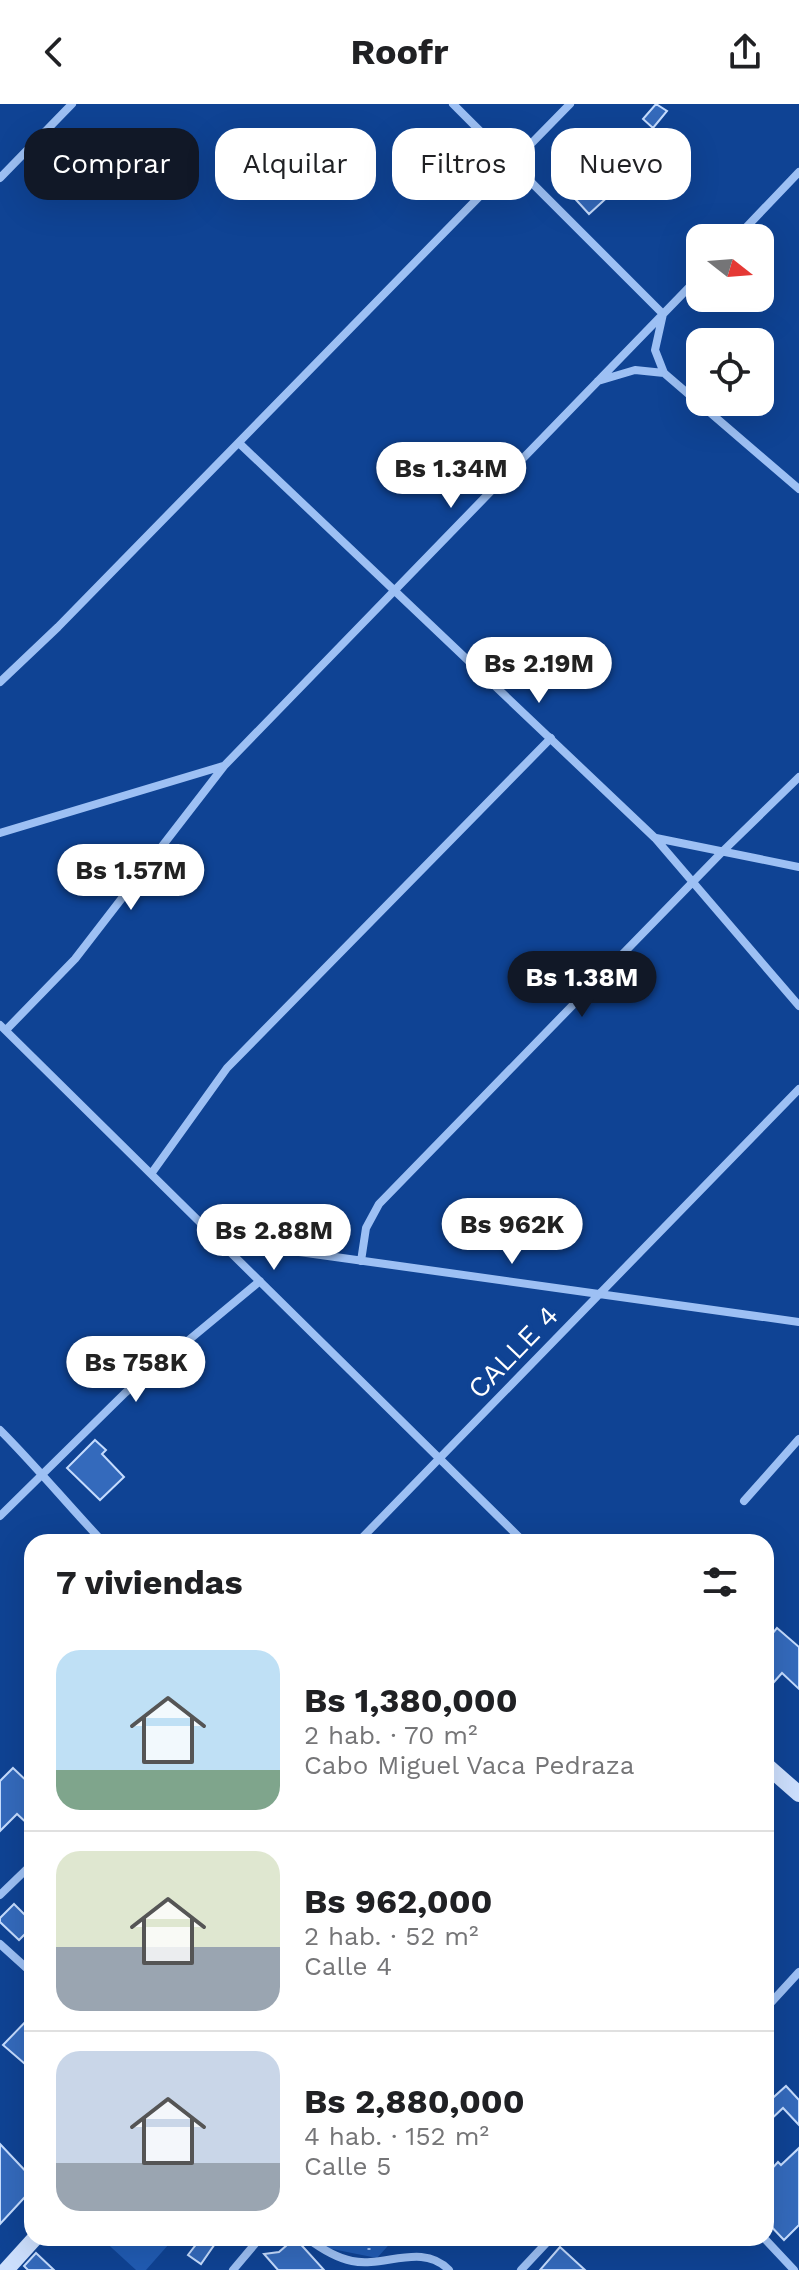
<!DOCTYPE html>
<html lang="es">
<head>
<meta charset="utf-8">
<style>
  :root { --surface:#fff; --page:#f2f2f2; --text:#202124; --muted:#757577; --line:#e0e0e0; --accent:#111827 }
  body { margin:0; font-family:"Work Sans",sans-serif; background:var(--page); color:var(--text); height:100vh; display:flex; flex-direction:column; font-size:30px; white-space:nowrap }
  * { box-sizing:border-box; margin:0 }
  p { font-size:26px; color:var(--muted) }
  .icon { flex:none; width:44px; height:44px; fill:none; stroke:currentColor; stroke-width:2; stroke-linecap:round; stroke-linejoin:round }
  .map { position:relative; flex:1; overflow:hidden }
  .sheet { position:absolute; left:24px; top:1430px; width:750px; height:712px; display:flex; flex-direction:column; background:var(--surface); border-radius:24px; box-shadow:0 8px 32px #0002 }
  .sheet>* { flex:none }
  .guide { position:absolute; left:24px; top:24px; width:752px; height:72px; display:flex; gap:16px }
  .needle { width:52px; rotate:107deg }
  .controls { position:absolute; left:686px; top:120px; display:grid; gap:16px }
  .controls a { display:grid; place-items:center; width:88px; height:88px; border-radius:16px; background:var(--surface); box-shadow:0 8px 32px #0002; font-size:40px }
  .price { position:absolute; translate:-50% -68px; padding:0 18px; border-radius:28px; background:#fff; color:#222; font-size:26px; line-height:52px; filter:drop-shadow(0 2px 4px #0008) }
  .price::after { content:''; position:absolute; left:50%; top:48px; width:24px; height:18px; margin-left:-12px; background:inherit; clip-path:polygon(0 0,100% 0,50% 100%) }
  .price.selected { background:var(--accent); color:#fff }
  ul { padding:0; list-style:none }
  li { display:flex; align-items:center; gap:24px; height:200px; padding:0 32px }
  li+li { border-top:2px solid var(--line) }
  li span { display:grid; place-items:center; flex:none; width:224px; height:160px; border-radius:24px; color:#555 }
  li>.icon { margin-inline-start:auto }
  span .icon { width:96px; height:96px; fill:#fffc; stroke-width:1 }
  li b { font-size:34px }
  h2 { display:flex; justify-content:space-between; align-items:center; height:96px; padding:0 32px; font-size:34px }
  .chip { padding:0 28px; border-radius:24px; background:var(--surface); box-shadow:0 8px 32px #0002; font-size:28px; line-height:72px }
  .chip.selected { background:var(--accent); color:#fff }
  header { display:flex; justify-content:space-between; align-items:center; height:104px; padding:0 32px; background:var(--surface); font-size:36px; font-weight:700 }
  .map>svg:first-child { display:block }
  .green { fill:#215cb4 }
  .building { fill:#346abc; stroke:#c5dcfe; stroke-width:2 }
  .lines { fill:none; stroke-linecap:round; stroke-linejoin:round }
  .path { stroke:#9dc0f4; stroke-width:3; stroke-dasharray:4 6; stroke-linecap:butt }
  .street { stroke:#9dc0f4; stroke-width:8 }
  .secondary { stroke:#ccdffd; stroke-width:16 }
  .labels { text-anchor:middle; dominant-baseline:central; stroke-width:8; stroke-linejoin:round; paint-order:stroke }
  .street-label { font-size:28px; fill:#fff; stroke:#0f4394 }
</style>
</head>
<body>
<header><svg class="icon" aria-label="back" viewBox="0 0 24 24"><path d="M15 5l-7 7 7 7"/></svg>Roofr<svg class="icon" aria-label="share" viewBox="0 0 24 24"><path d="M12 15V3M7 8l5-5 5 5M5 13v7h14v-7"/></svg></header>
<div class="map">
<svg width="799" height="2166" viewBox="0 0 799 2166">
  <rect width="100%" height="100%" fill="#0f4394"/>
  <path class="green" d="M101,2134H163L169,2140L146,2166H136Z
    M307,2134H395L377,2154L322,2143Z"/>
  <path class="building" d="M656,0L667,7L653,24L643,15Z
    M590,65L612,89L589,110L567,86Z
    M95,1336L106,1346L102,1350L124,1373L100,1396L67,1364Z
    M777,1524L799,1543V1585L782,1569L766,1587V1537Z
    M13,1664L32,1682V1724L17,1710L0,1727V1677Z
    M14,1800L25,1811L32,1803V1823L19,1836L0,1818V1814Z
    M32,1911V1966L3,1941Z
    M786,1982L799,1996V2021L783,2004L766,2020V2000Z
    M0,2040L32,2074V2102L24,2094L0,2120Z
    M799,2044V2121L784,2136L766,2117V2071L778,2058L781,2061Z
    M201,2134H219L201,2160L188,2151Z
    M295,2134L324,2166H278L264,2150L279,2148Z
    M560,2143L585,2166H540Z
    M36,2149L54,2166H28L24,2162Z"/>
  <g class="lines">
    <path class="path" d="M369,2134V2146"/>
    <path class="street" d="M453,0L663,210L655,246L664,269L799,385
      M0,74L72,0
      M736,134L799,68
      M598,277L635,266L664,269
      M239,339L655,734L799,902
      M0,578L58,523L570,0
      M0,729L223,662
      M656,734L799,763
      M0,921L524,1438
      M6,926L75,855L224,662L700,172
      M151,1070L227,964L551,634
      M221,1137L799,1218
      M361,1157L366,1124L379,1100L722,748L799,673
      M0,1326C36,1362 68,1401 103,1438
      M744,1397L799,1335
      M0,1412L125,1289L260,1177
      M358,1438L799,985
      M0,1791L32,1760
      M0,1840L32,1869
      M766,1904L799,1868
      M307,2134C319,2143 337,2154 352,2157C384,2164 422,2138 449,2166
      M764,2134L794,2166
      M233,2166L260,2134
      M521,2166L551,2134"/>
    <path class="secondary" d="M766,1661L799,1690
      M6,2166L35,2134"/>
  </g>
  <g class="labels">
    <g class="street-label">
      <text transform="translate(513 1248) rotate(-46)">CALLE 4</text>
    </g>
  </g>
</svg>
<div class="controls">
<a><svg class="needle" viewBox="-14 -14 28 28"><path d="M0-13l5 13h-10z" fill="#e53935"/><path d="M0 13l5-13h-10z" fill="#757577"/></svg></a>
<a><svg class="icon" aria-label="locate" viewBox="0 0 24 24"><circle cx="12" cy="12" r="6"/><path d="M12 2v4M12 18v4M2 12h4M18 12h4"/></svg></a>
</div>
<b class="price" style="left:451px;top:406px">Bs 1.34M</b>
<b class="price" style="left:539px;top:601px">Bs 2.19M</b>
<b class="price" style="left:131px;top:808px">Bs 1.57M</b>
<b class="price selected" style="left:582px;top:915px">Bs 1.38M</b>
<b class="price" style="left:512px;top:1162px">Bs 962K</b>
<b class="price" style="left:274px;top:1168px">Bs 2.88M</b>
<b class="price" style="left:136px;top:1300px">Bs 758K</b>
<div class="guide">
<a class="chip selected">Comprar</a>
<a class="chip">Alquilar</a>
<a class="chip">Filtros</a>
<a class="chip">Nuevo</a>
</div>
<section class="sheet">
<h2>7 viviendas<svg class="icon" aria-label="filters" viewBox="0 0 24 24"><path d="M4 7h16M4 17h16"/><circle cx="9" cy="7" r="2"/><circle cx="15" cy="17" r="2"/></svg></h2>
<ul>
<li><span style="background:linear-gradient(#bfe0f5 75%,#7fa58c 0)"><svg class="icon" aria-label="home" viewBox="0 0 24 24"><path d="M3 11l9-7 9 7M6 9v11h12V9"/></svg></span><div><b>Bs 1,380,000</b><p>2 hab. · 70 m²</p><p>Cabo Miguel Vaca Pedraza</p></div></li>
<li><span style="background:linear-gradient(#dfe7d0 60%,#9aa5b1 0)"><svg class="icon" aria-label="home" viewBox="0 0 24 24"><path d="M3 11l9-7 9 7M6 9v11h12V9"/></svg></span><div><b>Bs 962,000</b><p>2 hab. · 52 m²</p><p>Calle 4</p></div></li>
<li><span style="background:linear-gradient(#c9d6e8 70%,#9aa5b1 0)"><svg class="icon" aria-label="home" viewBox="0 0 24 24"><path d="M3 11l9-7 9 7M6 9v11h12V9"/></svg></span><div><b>Bs 2,880,000</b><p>4 hab. · 152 m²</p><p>Calle 5</p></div></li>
</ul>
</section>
</div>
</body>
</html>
